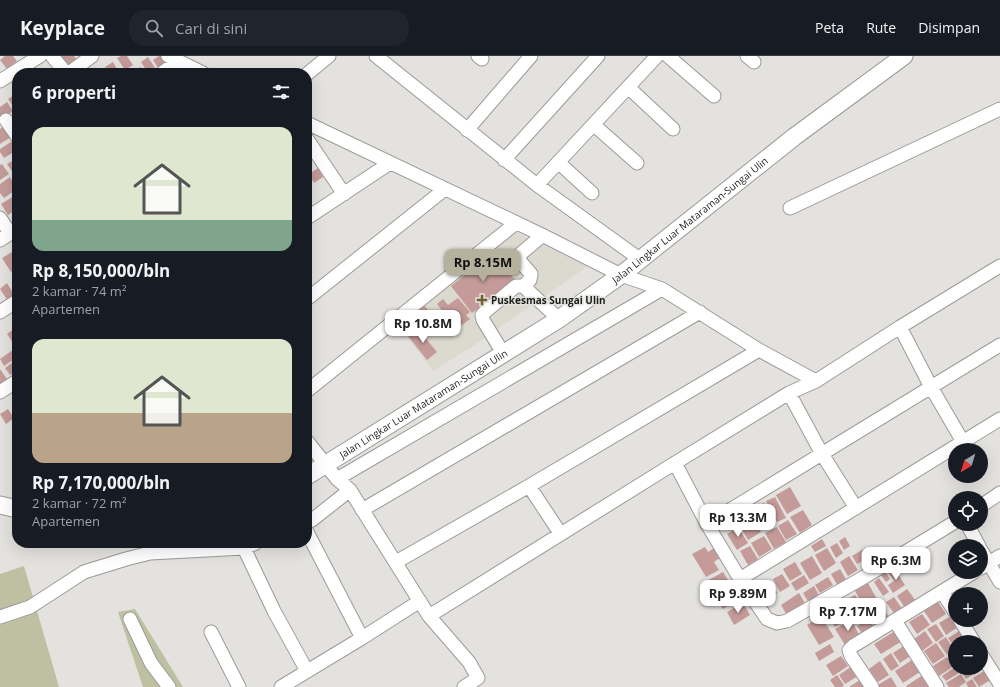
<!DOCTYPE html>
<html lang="id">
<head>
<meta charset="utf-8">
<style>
  :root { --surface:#171b24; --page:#20242c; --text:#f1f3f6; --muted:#9ea1a6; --line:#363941; --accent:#b5b19c }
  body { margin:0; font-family:"Open Sans",sans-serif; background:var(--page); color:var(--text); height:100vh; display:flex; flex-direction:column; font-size:15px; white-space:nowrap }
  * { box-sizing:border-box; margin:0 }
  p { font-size:13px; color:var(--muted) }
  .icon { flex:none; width:22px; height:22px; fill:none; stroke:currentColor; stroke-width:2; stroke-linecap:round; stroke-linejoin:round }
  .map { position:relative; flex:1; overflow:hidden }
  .panel { position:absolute; left:12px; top:12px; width:300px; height:480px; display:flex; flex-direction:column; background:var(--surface); border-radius:16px; box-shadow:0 4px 16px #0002 }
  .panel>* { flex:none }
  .needle { width:26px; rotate:218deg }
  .fabs { position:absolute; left:948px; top:387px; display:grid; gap:8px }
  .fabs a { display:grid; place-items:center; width:40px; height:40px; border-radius:50%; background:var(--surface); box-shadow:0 4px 16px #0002; font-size:20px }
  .price { position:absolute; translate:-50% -34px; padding:0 9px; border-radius:8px; background:#fff; color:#222; font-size:13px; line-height:26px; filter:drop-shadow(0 1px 2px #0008) }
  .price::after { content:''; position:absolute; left:50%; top:24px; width:12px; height:9px; margin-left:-6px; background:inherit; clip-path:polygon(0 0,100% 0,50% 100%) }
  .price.selected { background:var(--accent); color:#111 }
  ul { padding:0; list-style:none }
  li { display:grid; align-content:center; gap:8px; height:212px; padding:0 20px }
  li span { display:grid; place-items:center; height:124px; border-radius:12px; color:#555 }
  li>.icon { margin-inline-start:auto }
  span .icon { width:72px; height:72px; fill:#fffc; stroke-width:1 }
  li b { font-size:17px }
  h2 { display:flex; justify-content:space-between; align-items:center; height:48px; padding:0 20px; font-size:17px }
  header { display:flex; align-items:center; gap:24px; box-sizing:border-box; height:56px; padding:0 20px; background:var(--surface); border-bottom:1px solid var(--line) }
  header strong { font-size:19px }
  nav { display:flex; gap:22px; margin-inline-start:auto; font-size:14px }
  .search { width:280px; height:36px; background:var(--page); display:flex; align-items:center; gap:10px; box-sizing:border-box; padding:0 14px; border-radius:16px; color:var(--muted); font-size:15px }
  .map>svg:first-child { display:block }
  .built { fill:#dcd9ce }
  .green { fill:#bdc1a2 }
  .building { fill:#c49b98 }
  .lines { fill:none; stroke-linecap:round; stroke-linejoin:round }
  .minor-casing { stroke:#9b9a98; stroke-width:15 }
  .major-casing { stroke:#9b9a98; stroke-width:19 }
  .minor { stroke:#fff; stroke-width:13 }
  .major { stroke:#fff; stroke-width:17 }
  .poi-dot { fill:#6c612e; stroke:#e3e2df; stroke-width:1.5 }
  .labels { text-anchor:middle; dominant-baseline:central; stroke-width:3; stroke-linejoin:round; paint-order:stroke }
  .street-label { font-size:10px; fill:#1d1d1c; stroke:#e3e2df }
  .poi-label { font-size:10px; font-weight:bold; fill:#1d1d1c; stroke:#e3e2df; text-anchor:start }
</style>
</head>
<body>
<header>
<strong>Keyplace</strong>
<div class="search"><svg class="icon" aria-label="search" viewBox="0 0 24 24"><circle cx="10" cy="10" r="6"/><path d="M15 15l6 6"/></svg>Cari di sini</div>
<nav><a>Peta</a><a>Rute</a><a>Disimpan</a></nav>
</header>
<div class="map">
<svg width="1000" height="631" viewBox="0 0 1000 631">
  <rect width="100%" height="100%" fill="#e3e2df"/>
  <path class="built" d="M515,176L588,210L473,290L433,315L395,266Z"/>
  <path class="green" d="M24,510L59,631H0V518Z
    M135,553L183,631H143L118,556Z"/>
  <path class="building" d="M5,0H13L17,5L7,13L0,4Z
    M62,0H74L76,3L67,10L61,1Z
    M121,0H127L133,9L125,14L117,2Z
    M159,0H161L166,9L159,13L153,4Z
    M148,1L157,15L155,17H148L141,6Z
    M113,6L117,13L109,17L105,11Z
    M141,11L145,17H131Z
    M17,37V56L8,43Z
    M7,46L13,55L2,63L0,61V51Z
    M4,70L11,81L0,88V73Z
    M14,84L17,89V94L4,102L0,96V93Z
    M17,102V115L14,118L7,108Z
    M2,108L9,118L0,124V109Z
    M318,112L323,121L314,127L309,118Z
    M10,121L17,133L4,142L0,137V128Z
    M17,138V153L8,159L1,148Z
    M12,196L17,204V212L11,216L2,202Z
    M493,197L501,207L505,204L510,211L507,214L515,224L497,238L489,249L487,246L472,257L451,230Z
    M7,227L15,240L8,245L0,233Z
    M458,242L470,256L466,259L470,263L462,269L459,265L454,270L437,248L443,243L448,249Z
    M424,249L433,260L419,271L410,260Z
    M406,261L412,269L404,275L398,268Z
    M15,272L17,275V284L13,287L7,278Z
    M418,273L437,296L427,304L408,280Z
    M17,291V301L4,310L0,303Z
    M12,307L17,314L10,319L5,312Z
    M0,313L7,323L0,327Z
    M8,353L14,362L6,368L0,358Z
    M790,431L801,450L787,458L776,439Z
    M775,441L786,462L777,466L766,445Z
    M764,447L775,467L762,474L751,454Z
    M803,454L812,469L800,477L790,461Z
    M752,460L761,476L748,484L739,468Z
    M788,464L797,478L786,484L778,470Z
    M738,471L748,487L737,494L727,478Z
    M777,471L786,486L774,493L765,477Z
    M764,480L772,493L759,501L751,487Z
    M845,481L850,490L844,494L839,485Z
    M822,483L826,490L815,496L811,490Z
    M837,487L843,497L836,502L830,491Z
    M750,490L758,503L748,509L740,495Z
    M705,491L708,496L714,492L720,502L714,506L719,514L706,521L692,498Z
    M827,492L836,507L824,515L815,499Z
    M865,492L870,501L857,508L852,500Z
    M812,500L822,517L810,524L800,507Z
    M849,500L858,514L848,520L840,506Z
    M795,506L802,518L790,525L783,513Z
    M894,512L905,529L893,537L888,529L894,525L888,516Z
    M840,513L847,525L838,530L831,518Z
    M885,515L890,523L886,526L880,518Z
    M723,516L730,527L714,536L707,525Z
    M782,518L790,530L780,536L773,523Z
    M804,519L809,527L796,535L791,527Z
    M828,521L833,529L820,537L815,529Z
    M879,522L889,536L883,540L874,526Z
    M770,524L777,537L769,542L761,529Z
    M868,527L878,545L865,552L855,535Z
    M732,528L741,542L723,553L714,538Z
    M814,530L820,541L809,547L803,537Z
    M907,533L916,545L905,552L897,540Z
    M799,537L806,549L788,561L781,549Z
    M855,539L860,546L847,553L842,546Z
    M894,541L903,554L895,559L886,546Z
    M938,546L946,558L932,567L924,555Z
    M743,547L750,559L734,569L727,556Z
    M841,547L850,562L835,571L826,556Z
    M860,547L865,554L852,561L848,554Z
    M881,548L890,563L876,572L867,557Z
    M864,556L868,562L857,568L853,562Z
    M922,558L930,569L917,578L909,566Z
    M821,560L834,581L819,589L807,569Z
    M951,560L958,571L946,579L939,567Z
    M869,563L874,572L863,579L857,570Z
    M851,564L860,580L845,589L835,573Z
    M936,568L944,580L936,586L927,573Z
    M961,574L967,586H955V592L948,582Z
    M895,575L902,585L881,598L874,588Z
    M925,575L933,587L922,595L914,583Z
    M946,581L954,594L947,599L938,586Z
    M936,587L945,600L933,608L924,595Z
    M830,588L834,596L819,605L815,597Z
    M905,589L912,599L900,607L893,597Z
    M891,597L899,610L891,615L883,603Z
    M841,600L848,610L833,620L826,609Z
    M947,601L954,610L939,620L933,610Z
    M912,604L920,616L903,627L895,615Z
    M981,604L986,611L974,619L969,612H981Z
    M880,605L889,619L878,626L869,613Z
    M852,610L858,620L845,628L839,619Z
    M955,611L959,617L946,625L942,620Z
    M959,612H967L972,619L966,623Z
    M986,614L992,623L979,631L973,622Z
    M961,618L966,626L959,631H949L946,627Z
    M837,619L844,629L842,631H835L830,624Z
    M923,619L931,631H907L906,630Z
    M891,621L897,631H877L876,630Z
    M972,623L977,631H968L966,627Z
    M860,624L865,631H849Z"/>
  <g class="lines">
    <defs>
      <path id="minor" d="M52,0L66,17
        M168,0L203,17
        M376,0L537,129L641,204
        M478,0L482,3
        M668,0L714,40
        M747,0L754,6
        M69,17L92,0
        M162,17L178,5
        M307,18L329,0
        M0,25L40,0
        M628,31L673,73
        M6,64L17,80
        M307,67L540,178L621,219L662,233L759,294L816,325
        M594,69L637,107
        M467,74L531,0
        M307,83L344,138
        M504,104L598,0
        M558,106L592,137
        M537,129L657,0
        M790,152L1000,53
        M0,162L10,177
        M307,162L390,107
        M0,184L17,173
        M523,230L530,224L531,218L518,203V200L538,183L540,178
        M307,243L445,133
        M0,256L17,245
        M900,271L931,331L963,386
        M503,297L483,264L482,259L486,255L516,230H523L559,263
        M307,335L516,167
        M0,336L17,325
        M789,337L822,398L856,452
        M307,385L337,423L350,434L429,560L469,606L478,622L464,631
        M675,407L707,468L740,523L767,563L777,567L787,565L866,520L955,466
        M337,423L662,233
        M529,430L560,477
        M981,450L1000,437
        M362,454L700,256
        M307,466L312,464L350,434
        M707,468L1000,289
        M967,468L979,490
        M307,476L362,582
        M244,492L274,555L307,615
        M981,494L1000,526
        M396,506L529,430L759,294
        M981,512L1000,500
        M740,523L1000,363
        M942,536L955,556
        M429,560L675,407L789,337L816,325L900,271L1000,210
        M0,561L30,551L84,516L126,503L150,497L244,492L256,487
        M130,563L151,607L169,631
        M960,564L974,586
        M895,565L937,631
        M211,576L239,631
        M981,598L1000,628
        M281,631L362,582L420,545
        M872,631L851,600L849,594L853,590L974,516"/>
      <g id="major">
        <path id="s1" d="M307,420L559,263L621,219L794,81L904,0"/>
        <path d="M0,449L17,453"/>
      </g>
    </defs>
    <use href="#minor" class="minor-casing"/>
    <use href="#major" class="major-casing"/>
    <use href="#minor" class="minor"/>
    <use href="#major" class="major"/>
  </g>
  <path class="poi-dot" d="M480 238h4v4h4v4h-4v4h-4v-4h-4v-4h4z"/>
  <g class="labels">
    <g class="street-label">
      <text stroke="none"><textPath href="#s1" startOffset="461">Jalan Lingkar Luar Mataraman-Sungai Ulin</textPath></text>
      <text stroke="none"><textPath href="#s1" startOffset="137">Jalan Lingkar Luar Mataraman-Sungai Ulin</textPath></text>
    </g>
    <g class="poi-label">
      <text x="491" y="244">Puskesmas Sungai Ulin</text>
    </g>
  </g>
</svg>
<div class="fabs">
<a><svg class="needle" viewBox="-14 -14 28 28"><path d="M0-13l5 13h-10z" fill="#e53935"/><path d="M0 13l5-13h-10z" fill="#9ea1a6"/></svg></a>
<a><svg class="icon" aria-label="locate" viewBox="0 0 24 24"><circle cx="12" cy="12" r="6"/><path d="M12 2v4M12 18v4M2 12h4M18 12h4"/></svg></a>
<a><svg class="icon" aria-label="layers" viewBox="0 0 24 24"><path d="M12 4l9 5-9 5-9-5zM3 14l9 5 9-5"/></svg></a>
<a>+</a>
<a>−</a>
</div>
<b class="price selected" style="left:483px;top:227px">Rp 8.15M</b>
<b class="price" style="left:423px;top:288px">Rp 10.8M</b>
<b class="price" style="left:738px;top:482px">Rp 13.3M</b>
<b class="price" style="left:896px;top:525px">Rp 6.3M</b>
<b class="price" style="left:738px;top:558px">Rp 9.89M</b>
<b class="price" style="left:848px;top:576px">Rp 7.17M</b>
<section class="panel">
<h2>6 properti<svg class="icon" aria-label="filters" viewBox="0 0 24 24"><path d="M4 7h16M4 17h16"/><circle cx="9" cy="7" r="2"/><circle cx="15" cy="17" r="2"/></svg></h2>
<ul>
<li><span style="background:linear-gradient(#dfe7d0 75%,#7fa58c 0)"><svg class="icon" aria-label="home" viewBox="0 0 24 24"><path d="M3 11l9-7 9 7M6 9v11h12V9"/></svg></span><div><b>Rp 8,150,000/bln</b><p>2 kamar · 74 m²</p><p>Apartemen</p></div></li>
<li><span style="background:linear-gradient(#dfe7d0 60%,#b9a48a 0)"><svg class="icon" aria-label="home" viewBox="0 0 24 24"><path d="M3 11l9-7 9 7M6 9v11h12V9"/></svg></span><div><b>Rp 7,170,000/bln</b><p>2 kamar · 72 m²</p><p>Apartemen</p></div></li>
</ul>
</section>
</div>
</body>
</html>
